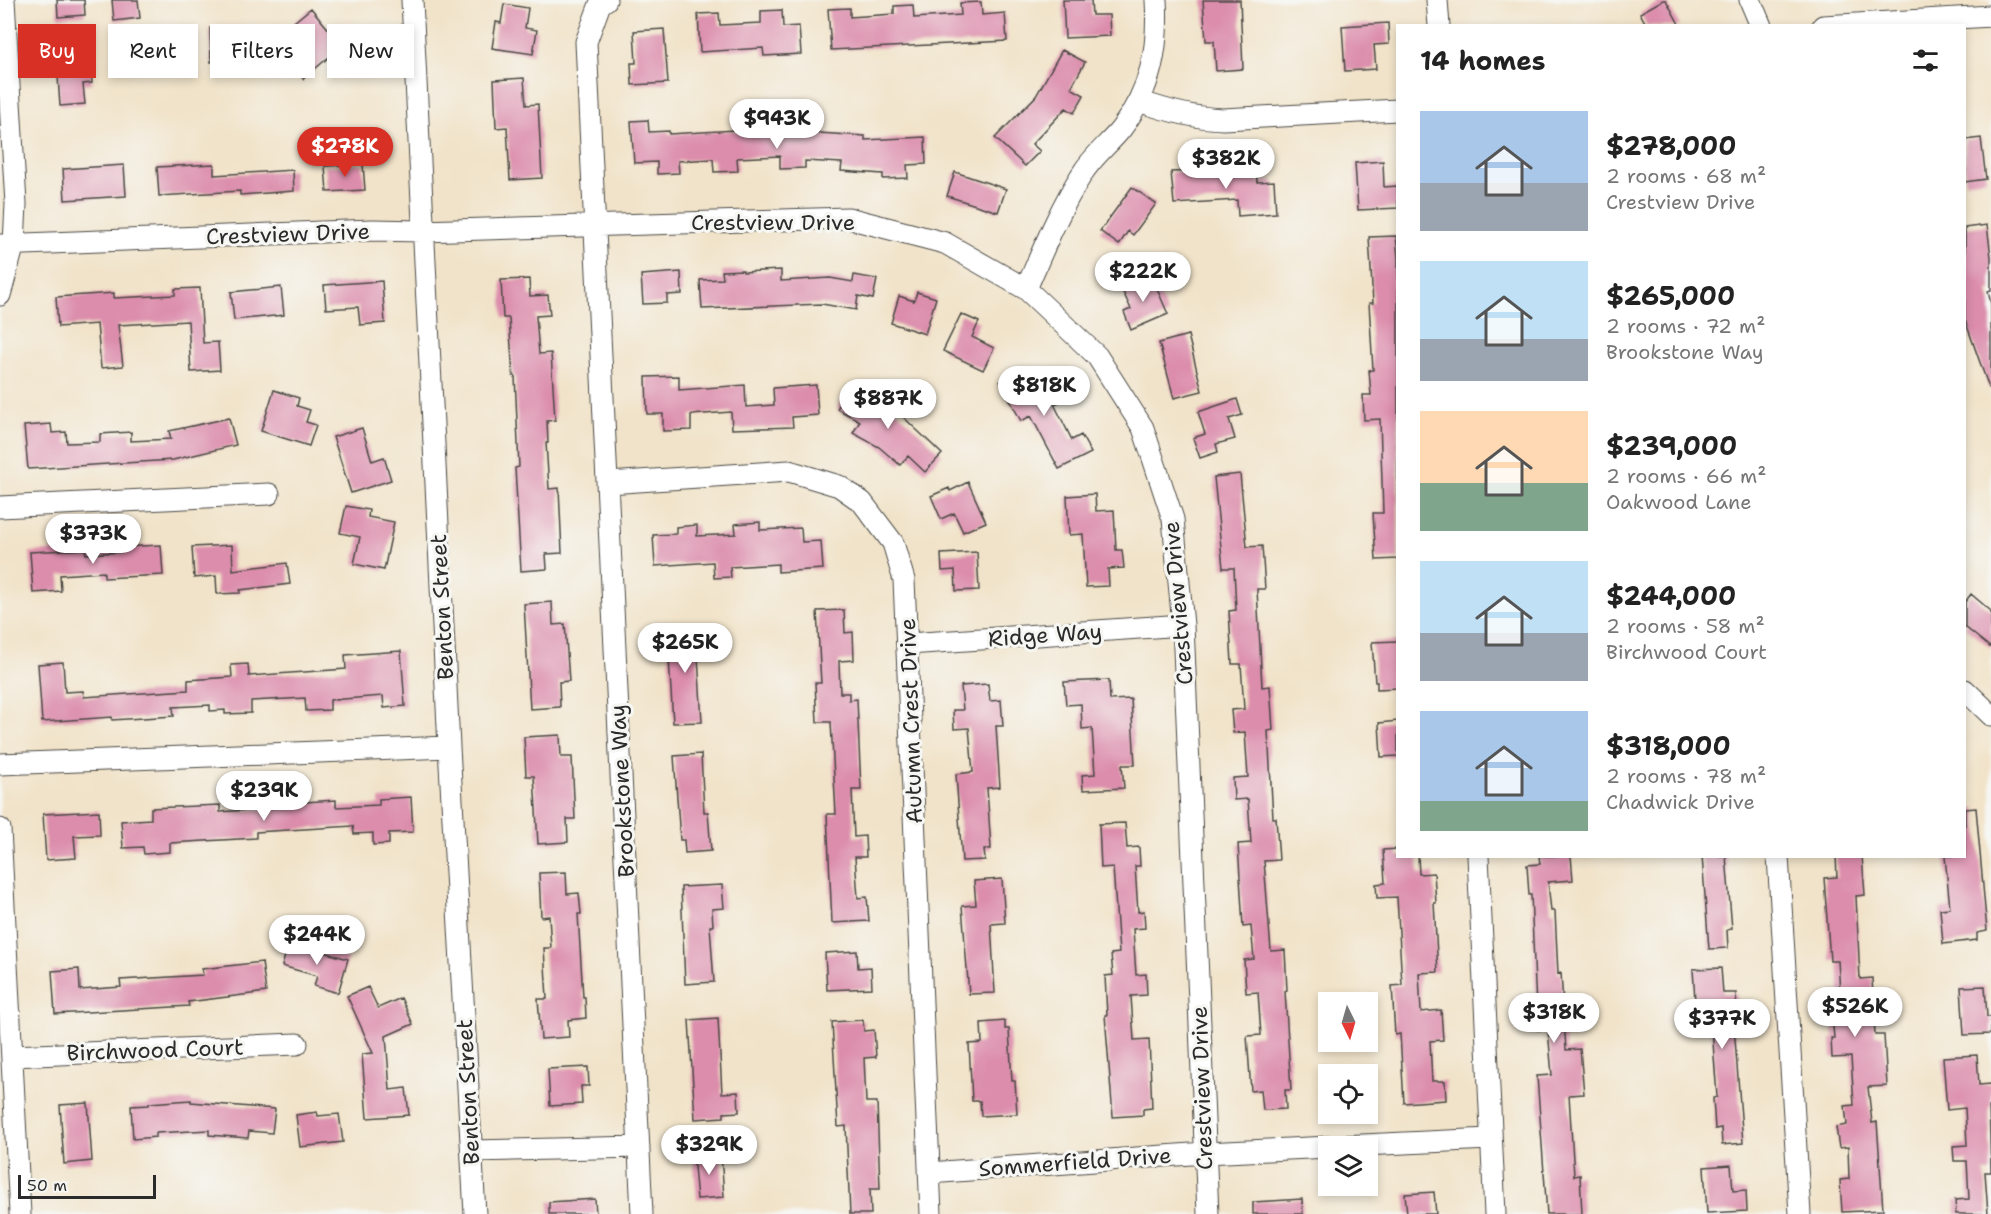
<!DOCTYPE html>
<html lang="en">
<head>
<meta charset="utf-8">
<style>
  :root { --surface:#fff; --page:#f6f6f6; --text:#222; --muted:#767676; --accent:#d93025 }
  body { margin:0; font-family:"Shantell Sans",sans-serif; background:var(--page); color:var(--text); height:100vh; display:flex; flex-direction:column; font-size:22px; white-space:nowrap }
  * { box-sizing:border-box; margin:0 }
  p { font-size:20px; color:var(--muted) }
  .icon { flex:none; width:33px; height:33px; fill:none; stroke:currentColor; stroke-width:2; stroke-linecap:round; stroke-linejoin:round }
  .map { position:relative; flex:1; overflow:hidden }
  .drawer { position:absolute; left:1396px; top:24px; width:570px; height:834px; display:flex; flex-direction:column; background:var(--surface); border-radius:0px; box-shadow:0 3px 9px #0003 }
  .drawer>* { flex:none }
  .top-card { position:absolute; left:18px; top:24px; width:570px; height:54px; display:flex; gap:12px }
  .needle { width:39px; rotate:175deg }
  .controls { position:absolute; left:1318px; top:992px; display:grid; gap:12px }
  .controls a { display:grid; place-items:center; width:60px; height:60px; border-radius:0px; background:var(--surface); box-shadow:0 3px 9px #0003; font-size:30px }
  .scale { position:absolute; left:18px; bottom:15px; width:138px; box-sizing:border-box; padding-left:6px; border:3px solid #2b2b2b; border-top:0; font-size:16px; line-height:21px; white-space:nowrap; color:#2b2b2b; -webkit-text-stroke:4px #f6f6f2; paint-order:stroke }
  .price { position:absolute; translate:-50% -51px; padding:0 14px; border-radius:21px; background:#fff; color:#222; font-size:20px; line-height:39px; filter:drop-shadow(0 2px 3px #0008) }
  .price::after { content:''; position:absolute; left:50%; top:36px; width:18px; height:14px; margin-left:-9px; background:inherit; clip-path:polygon(0 0,100% 0,50% 100%) }
  .price.selected { background:var(--accent); color:#fff }
  ul { padding:0; list-style:none }
  li { display:flex; align-items:center; gap:18px; height:150px; padding:0 24px }
  li span { display:grid; place-items:center; flex:none; width:168px; height:120px; border-radius:0px; color:#555 }
  li>.icon { margin-inline-start:auto }
  span .icon { width:72px; height:72px; fill:#fffc; stroke-width:1 }
  li b { font-size:26px }
  h2 { display:flex; justify-content:space-between; align-items:center; height:72px; padding:0 24px; font-size:26px }
  .pill { padding:0 21px; border-radius:0px; background:var(--surface); box-shadow:0 3px 9px #0003; font-size:21px; line-height:54px }
  .pill.selected { background:var(--accent); color:#fff }
  .map>svg:first-child { display:block }
  .building { fill:#dc8dac }
  .lines { fill:none; stroke-linecap:round; stroke-linejoin:round }
  .street-casing { stroke:#494743; stroke-width:23 }
  .street { stroke:#fff; stroke-width:21 }
  .labels { text-anchor:middle; dominant-baseline:central; stroke-width:6; stroke-linejoin:round; paint-order:stroke }
  .street-label { font-size:22px; fill:#2b2b2b; stroke:#f6f6f2 }
</style>
</head>
<body>
<div class="map">
<svg width="1991" height="1214" viewBox="0 0 1991 1214">
  <rect width="100%" height="100%" fill="#f6f6f2"/>
  <filter id="ink" filterUnits="userSpaceOnUse"><feTurbulence type="fractalNoise" baseFrequency=".0167" numOctaves="2"/><feDisplacementMap in="SourceGraphic" scale="12" xChannelSelector="R" yChannelSelector="G"/><feConvolveMatrix kernelMatrix="1 2 1 2 8 2 1 2 1" color-interpolation-filters="sRGB"/></filter>
  <filter id="wash" filterUnits="userSpaceOnUse"><feTurbulence type="fractalNoise" baseFrequency=".008" numOctaves="4" result="noise"/><feDisplacementMap in="SourceGraphic" scale="24" xChannelSelector="R" yChannelSelector="G"/><feGaussianBlur stdDeviation="1.35" result="paint"/><feColorMatrix in="noise" values="0 0 0 0 0 0 0 0 0 0 0 0 0 0 0 0 0 1.4 0 .05"/><feComposite in="paint" operator="in"/></filter>
  <g filter="url(#wash)">
    <rect width="100%" height="100%" fill="#f1e3c9"/>
    <g id="blocks">
      <path class="building" d="M57,0H84L85,15L58,17Z
        M112,0H138L140,18L114,21Z
        M1063,0H1091L1092,15H1109L1110,36L1065,38Z
        M1203,0H1240L1243,69L1216,71L1214,41H1206Z
        M1663,0H1666L1680,26H1647L1640,13Z
        M981,2L982,15L1005,13L1007,41L831,50L828,9L850,8V17L894,14V6L913,5L914,18L961,15L960,3Z
        M504,4L528,8L525,28L537,30L533,54L492,48L496,22L501,23Z
        M311,8L348,53L335,64L329,57L303,79L285,57L308,39L294,22Z
        M782,10L783,27L799,26L801,54L764,56L763,48L700,52L698,14L719,13L720,25L761,23V11Z
        M1388,23L1389,44L1374,45L1376,69L1345,71L1342,26Z
        M247,27V38H264L265,61L211,62L210,28Z
        M664,29L668,83L632,85L631,63H636L634,31Z
        M82,45V57L90,56L92,83L83,84L85,104L60,106L56,47Z
        M1062,50L1085,62L1071,88L1084,95L1074,113L1066,108L1032,144L1040,151L1025,166L995,138L1036,96Z
        M524,78L526,105L538,104L542,178L510,180L507,127L496,128L494,80Z
        M648,120L649,132L669,131V134L736,130V132L803,128V132L865,136V140L925,137L926,164L907,165L908,178L883,179V174L841,171L842,163L805,161V168L780,169V156L737,158L738,171L714,172L713,159L678,161L679,173L657,174V162L634,163L631,121Z
        M1981,138L1986,179L1965,182V140Z
        M1383,161L1384,187L1397,186L1398,208L1358,210L1355,163Z
        M214,164V175L293,170L294,191L240,195V191L159,196L157,167Z
        M363,164L365,190L327,192L325,166Z
        M124,165L126,196L65,200L63,169Z
        M1256,169L1257,182L1274,181L1276,213L1238,216L1237,200L1174,204L1171,172Z
        M955,172L1006,189L998,212L947,196Z
        M1132,187L1156,204L1133,235L1128,231L1119,245L1100,231Z
        M1987,225L1991,257V290L1988,291L1991,304V388H1989L1965,320V228Z
        M1396,236L1398,258V559L1376,560L1373,513H1383L1380,419L1364,420L1363,395H1371L1369,370H1373L1369,303H1373L1369,237Z
        M743,270V272L781,270V281L830,278L853,282L854,275L877,279L873,299L858,296L856,310L822,304L702,309L700,280L723,279L722,271Z
        M681,272L682,294L667,295V303L643,304L641,275Z
        M1151,275L1168,314L1131,330L1124,312L1131,309L1121,288Z
        M529,279L530,296L548,295L550,315L536,316L539,354L551,353L555,420L547,421L548,443H546L549,489L559,488L562,553L546,554L547,569L521,571L515,468L519,467L515,376H513L509,318H503L501,280Z
        M382,281L385,323L360,325L358,307L326,309L324,285Z
        M281,287L284,315L234,320L231,292Z
        M200,288L203,343L218,342L220,370L191,372L188,321L118,325L123,366L101,368L97,324L58,327L56,297L114,293V298L175,295V289Z
        M917,292L936,298L925,334L891,323L899,296L914,301Z
        M961,314L979,322L972,337L994,348L983,370L943,351Z
        M1188,335L1202,391L1174,398L1159,343Z
        M1026,368L1037,389L1049,383L1059,402L1054,404L1072,440L1081,435L1091,453L1059,469L1031,416L1021,421L1000,381Z
        M679,376V390L745,385L746,407L774,405L773,388L816,385L818,415L792,417L793,427L732,429L731,412L691,415V430L663,431V414H647L646,377Z
        M850,386L897,411L942,454L925,472L908,456L900,465L879,447L853,433L860,421L837,409Z
        M274,390L299,398L297,406L310,410L306,422L316,425L309,446L261,431Z
        M1237,399L1242,415L1229,419L1235,439L1216,444L1218,452L1200,458L1193,438L1205,434L1198,412Z
        M229,418L236,445L173,460L28,469L24,426L51,424L52,433L66,432L67,443L100,442V434L131,432V441L171,439L169,431Z
        M362,428L372,461L384,457L391,480L351,493L333,437Z
        M1240,474L1247,547L1262,546L1265,589H1257L1262,687L1270,686L1273,730L1268,731L1273,818H1276L1279,860L1264,861L1271,951L1285,950L1287,990L1285,991L1291,1090H1285L1286,1109L1263,1110L1261,1090L1251,1091L1247,1036L1261,1035L1258,992L1246,993L1244,960L1254,959L1251,926L1243,927L1238,844L1251,843L1248,799L1234,800L1233,778L1248,777L1245,732L1233,733L1231,710L1244,709L1241,664H1232L1229,611L1236,610L1234,568H1223L1214,477Z
        M968,482L986,522L963,532L954,513L941,519L931,496L949,488L950,491Z
        M1095,494L1096,511L1114,510L1116,550H1122L1124,568L1108,569L1109,586L1086,587L1083,534L1069,535L1067,496Z
        M346,506L369,510L368,517L394,522L384,570L354,564L360,537L340,533Z
        M760,522V530L801,528L802,542L821,541L823,569L778,572V564L730,567L731,577L714,578L713,562L655,566L653,535L676,534V527L697,525V536L736,534L735,524Z
        M161,545L163,575L104,578V572L60,575L61,591L33,593L30,552L85,549L86,554L123,552L122,547Z
        M232,545L233,570L287,563L290,584L240,590V593L217,594L216,576L194,578L192,547Z
        M977,552L979,590L956,591L955,570L942,571L941,554Z
        M1971,594L1991,611V648L1965,627V602Z
        M552,602L553,625L565,624L569,681L559,682L560,707L530,709L524,604Z
        M844,610L845,633L853,632L854,660L839,661L840,693H849V700L857,699L861,790H852L854,837L865,836L866,857H855L858,898L867,897L869,921L832,923L827,814H836L831,722H817L815,683H821L817,611Z
        M696,624L702,722L673,723L667,626Z
        M1398,641V688L1377,689V682H1375L1372,642Z
        M401,651L405,706L384,708L383,696L330,700V710L306,711L305,698L251,701V713L225,714V710L210,711V705L173,707L174,716L112,720V717L42,722L38,664L63,662L65,692L83,691L84,697L188,690V680L232,677L231,665L248,664L249,676L346,669L345,655Z
        M1109,680L1110,700L1131,699L1135,765H1122L1124,788L1083,790L1082,775L1095,774L1092,728L1082,729L1081,704L1066,705L1064,682Z
        M988,684L990,701L1001,700L1003,726H996L1000,787L987,788L991,849H984L985,860L962,861L956,774L973,772L969,728L954,729L953,710H963L961,686Z
        M1398,721V756L1381,757L1379,723Z
        M560,735L561,757H572L575,819H567L568,842L538,844L534,776H526L524,737Z
        M701,754L704,812H708L711,851L685,853L684,840H680L674,756Z
        M411,797L413,832L389,833V844L373,845V833L354,834L353,826L256,832V838L170,843V852L144,854L143,847L123,848L121,821L151,819V808L220,805V812L273,808V804L336,800V807L379,805V799Z
        M1976,808L1987,931L1977,933V940L1943,944L1940,909L1950,908L1945,856H1965V809Z
        M99,811L100,835L74,836L76,858L46,860L43,814Z
        M1125,823L1127,848L1139,847L1140,866H1135L1138,912L1144,911L1145,928L1133,929L1136,975L1146,974L1147,995L1131,996L1134,1040L1149,1039L1152,1108L1143,1109V1115L1113,1117L1105,1015H1107L1105,976L1113,975L1111,954L1119,953L1113,867L1101,868L1099,824Z
        M1398,849V856H1418L1419,874L1434,873L1436,903H1434L1438,972L1419,973L1421,1012L1441,1010L1443,1040L1430,1041L1432,1081H1445L1446,1100L1404,1103L1400,1034L1395,1035L1392,986L1402,985L1397,897L1377,898L1376,884L1385,883L1383,850Z
        M1539,856H1571L1573,880L1548,882L1551,911H1555L1558,974L1561,973L1566,1050L1580,1049L1584,1094L1569,1095L1574,1176L1580,1175L1582,1214H1547L1537,1076L1552,1075L1548,1030H1537L1531,895H1529L1527,865L1540,864Z
        M1702,856H1726L1732,929L1727,930L1728,948L1709,949Z
        M1836,856H1862L1865,895L1856,896L1860,979L1872,978L1875,1035H1884L1887,1086L1868,1087L1872,1123L1877,1122L1883,1210L1842,1212L1840,1180L1849,1179L1848,1147L1839,1148L1836,1127L1847,1125L1845,1106L1854,1105L1851,1057L1832,1058L1831,1038H1834L1830,992H1840L1838,961H1830L1824,878L1837,877Z
        M566,872L567,894L579,893L581,914H578L583,997H585L586,1018L568,1020L569,1037L541,1039L538,999H547L544,948H551L549,916L541,917L539,873Z
        M1002,879L1005,923L991,924L995,993L969,994L962,906L976,905L974,881Z
        M722,885L724,908L712,909L713,926H710L714,982L685,984L681,887Z
        M289,942L348,959L338,993L314,986L317,976L282,966Z
        M857,951L858,968L871,967L872,988L827,990L825,953Z
        M262,962L266,992L188,1002L189,1006L55,1014L52,971L79,969L80,990L121,987L120,980L203,975L202,969Z
        M1721,968L1723,993H1736L1737,1013H1733L1743,1143L1722,1145L1721,1128L1715,1129L1713,1098L1717,1097L1711,1015L1696,1016L1693,969Z
        M1985,986L1987,1017H1991V1034L1964,1035L1961,987Z
        M368,987L378,1008L401,998L413,1024L386,1036L390,1090L406,1088L409,1115L367,1118L362,1054L373,1053L347,996Z
        M718,1018L722,1093L738,1092L739,1112L724,1113V1117L695,1119L689,1020Z
        M863,1020L864,1031L874,1030L876,1057L864,1058L866,1102H877L880,1189H870L871,1214H850L846,1126L838,1127L832,1022Z
        M1005,1021V1029H1009L1012,1081H1015L1017,1114L981,1116L980,1101H972L969,1044L982,1043L981,1023Z
        M1977,1055L1979,1085L1991,1084V1106L1989,1107L1991,1172H1985L1988,1214H1956L1955,1200L1969,1199L1967,1161H1954L1953,1146L1967,1145L1965,1108L1947,1110L1943,1057Z
        M588,1067L589,1086H581L582,1104L550,1106L548,1069Z
        M191,1100V1102L275,1109L272,1133L249,1131L248,1138L209,1135V1130L156,1133V1137L133,1139L131,1106L149,1105V1103Z
        M88,1103L92,1161L64,1164L60,1105Z
        M317,1112L318,1116L339,1114L343,1142L300,1147L296,1115Z
        M721,1154L724,1197L697,1199L693,1156Z
        M1731,1165L1733,1191L1746,1190L1747,1211L1707,1213L1704,1167Z
        M1434,1192L1436,1214H1407L1405,1194Z
        M595,1199L596,1214H549V1202Z
        M1302,1199L1303,1214H1253V1202Z"/>
    </g>
  </g>
  <g filter="url(#ink)">
    <use href="#blocks" fill-opacity="0" stroke="#494743" stroke-width="1.5"/>
    <g class="lines">
      <defs>
        <path id="street" d="M412,0L449,747L475,1214
          M606,0L600,4L586,42L642,1214
          M1437,0L1439,26
          M1750,0L1761,26
          M1823,26L1991,16
          M1139,101C1167,111 1193,118 1223,119L1398,110
          M0,245L372,230L422,231L848,218L945,243L1026,289L1097,356L1143,428L1173,519L1183,625L1208,1214
          M1026,289C1043,250 1059,210 1082,174C1092,157 1109,144 1121,129C1151,89 1159,49 1156,0
          M0,295L14,244L16,204L4,0
          M608,483L789,471L839,486L862,502L893,543L904,580L931,1214
          M0,507L269,494
          M908,644L1183,625
          M1965,690L1991,715
          M0,764L449,747
          M0,829L20,1214
          M1478,856L1495,1214
          M1778,856L1800,1214
          M12,1056L297,1044
          M1341,1146L1490,1139
          M472,1151L639,1147
          M929,1173L1205,1153L1329,1147"/>
      </defs>
      <use href="#street" class="street-casing"/>
      <use href="#street" class="street"/>
    </g>
  </g>
  <g class="labels">
    <g class="street-label">
      <text x="773" y="222">Crestview Drive</text>
      <text transform="translate(288 234) rotate(-2)">Crestview Drive</text>
      <text transform="translate(1178 603) rotate(-95)">Crestview Drive</text>
      <text transform="translate(442 607) rotate(-93)">Benton Street</text>
      <text transform="translate(1045 635) rotate(-4)">Ridge Way</text>
      <text transform="translate(911 721) rotate(-92)">Autumn Crest Drive</text>
      <text transform="translate(622 791) rotate(-93)">Brookstone Way</text>
      <text transform="translate(155 1050) rotate(-2)">Birchwood Court</text>
      <text transform="translate(1202 1088) rotate(-92)">Crestview Drive</text>
      <text transform="translate(468 1092) rotate(-93)">Benton Street</text>
      <text transform="translate(1075 1162) rotate(-4)">Sommerfield Drive</text>
    </g>
  </g>
</svg>
<div class="controls">
<a><svg class="needle" viewBox="-14 -14 28 28"><path d="M0-13l5 13h-10z" fill="#e53935"/><path d="M0 13l5-13h-10z" fill="#767676"/></svg></a>
<a><svg class="icon" aria-label="locate" viewBox="0 0 24 24"><circle cx="12" cy="12" r="6"/><path d="M12 2v4M12 18v4M2 12h4M18 12h4"/></svg></a>
<a><svg class="icon" aria-label="layers" viewBox="0 0 24 24"><path d="M12 4l9 5-9 5-9-5zM3 14l9 5 9-5"/></svg></a>
</div>
<div class="scale">50 m</div>
<b class="price" style="left:777px;top:150px">$943K</b>
<b class="price selected" style="left:345px;top:178px">$278K</b>
<b class="price" style="left:1226px;top:190px">$382K</b>
<b class="price" style="left:1143px;top:303px">$222K</b>
<b class="price" style="left:1044px;top:417px">$818K</b>
<b class="price" style="left:888px;top:430px">$887K</b>
<b class="price" style="left:93px;top:565px">$373K</b>
<b class="price" style="left:685px;top:674px">$265K</b>
<b class="price" style="left:264px;top:822px">$239K</b>
<b class="price" style="left:317px;top:966px">$244K</b>
<b class="price" style="left:1855px;top:1038px">$526K</b>
<b class="price" style="left:1554px;top:1044px">$318K</b>
<b class="price" style="left:1722px;top:1050px">$377K</b>
<b class="price" style="left:709px;top:1176px">$329K</b>
<div class="top-card">
<a class="pill selected">Buy</a>
<a class="pill">Rent</a>
<a class="pill">Filters</a>
<a class="pill">New</a>
</div>
<section class="drawer">
<h2>14 homes<svg class="icon" aria-label="filters" viewBox="0 0 24 24"><path d="M4 7h16M4 17h16"/><circle cx="9" cy="7" r="2"/><circle cx="15" cy="17" r="2"/></svg></h2>
<ul>
<li><span style="background:linear-gradient(#a9c7e8 60%,#9aa5b1 0)"><svg class="icon" aria-label="home" viewBox="0 0 24 24"><path d="M3 11l9-7 9 7M6 9v11h12V9"/></svg></span><div><b>$278,000</b><p>2 rooms · 68 m²</p><p>Crestview Drive</p></div></li>
<li><span style="background:linear-gradient(#bfe0f5 65%,#9aa5b1 0)"><svg class="icon" aria-label="home" viewBox="0 0 24 24"><path d="M3 11l9-7 9 7M6 9v11h12V9"/></svg></span><div><b>$265,000</b><p>2 rooms · 72 m²</p><p>Brookstone Way</p></div></li>
<li><span style="background:linear-gradient(#ffd9b3 60%,#7fa58c 0)"><svg class="icon" aria-label="home" viewBox="0 0 24 24"><path d="M3 11l9-7 9 7M6 9v11h12V9"/></svg></span><div><b>$239,000</b><p>2 rooms · 66 m²</p><p>Oakwood Lane</p></div></li>
<li><span style="background:linear-gradient(#bfe0f5 60%,#9aa5b1 0)"><svg class="icon" aria-label="home" viewBox="0 0 24 24"><path d="M3 11l9-7 9 7M6 9v11h12V9"/></svg></span><div><b>$244,000</b><p>2 rooms · 58 m²</p><p>Birchwood Court</p></div></li>
<li><span style="background:linear-gradient(#a9c7e8 75%,#7fa58c 0)"><svg class="icon" aria-label="home" viewBox="0 0 24 24"><path d="M3 11l9-7 9 7M6 9v11h12V9"/></svg></span><div><b>$318,000</b><p>2 rooms · 78 m²</p><p>Chadwick Drive</p></div></li>
</ul>
</section>
</div>
</body>
</html>
